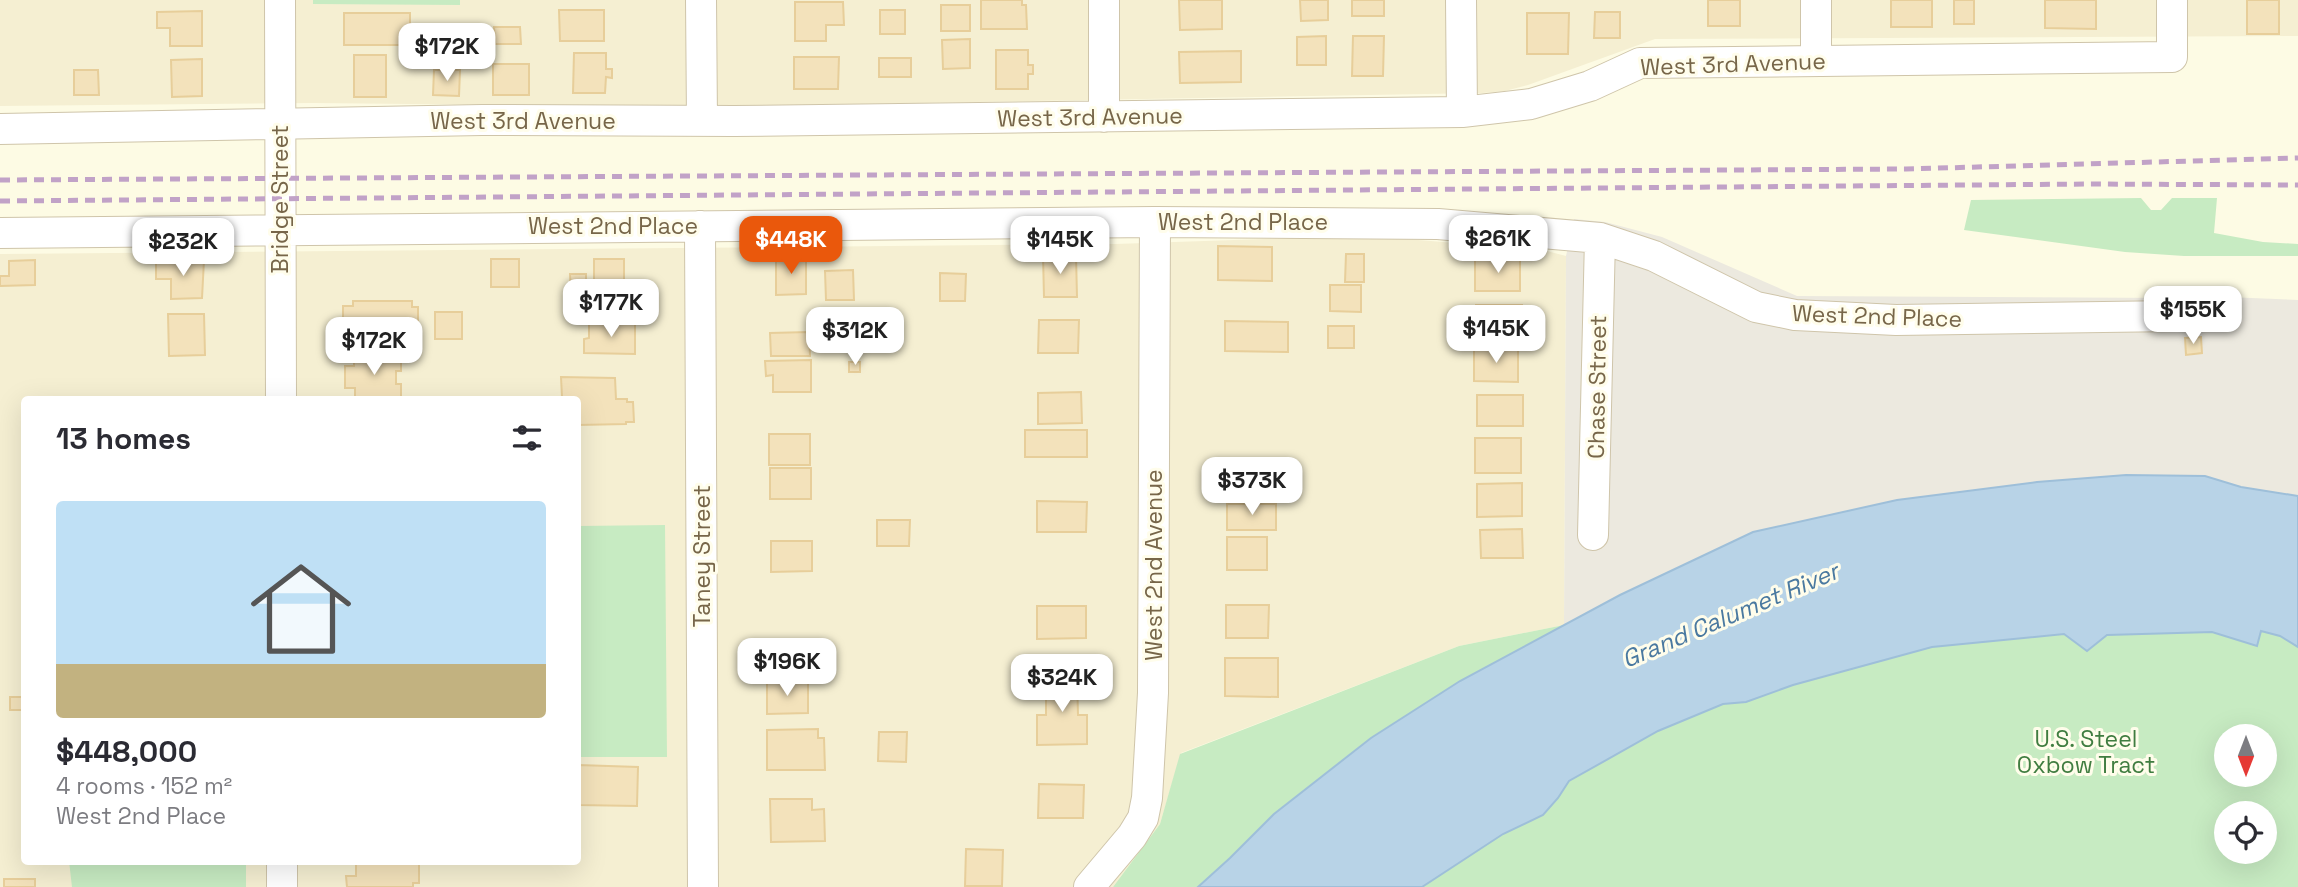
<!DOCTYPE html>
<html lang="en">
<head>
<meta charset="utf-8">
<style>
  :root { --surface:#fff; --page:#f2f2f3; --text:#2b2b33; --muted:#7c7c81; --line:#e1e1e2; --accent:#ea580c }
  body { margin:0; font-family:"Space Grotesk",sans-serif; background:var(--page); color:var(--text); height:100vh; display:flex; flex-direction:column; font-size:26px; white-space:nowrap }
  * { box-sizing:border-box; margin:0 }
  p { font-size:23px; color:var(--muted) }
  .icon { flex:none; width:38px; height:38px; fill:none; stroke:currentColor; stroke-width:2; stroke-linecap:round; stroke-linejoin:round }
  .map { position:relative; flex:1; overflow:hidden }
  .side { position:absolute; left:21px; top:396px; width:560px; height:469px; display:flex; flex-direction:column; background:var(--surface); border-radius:7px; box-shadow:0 7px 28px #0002 }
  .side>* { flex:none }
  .needle { width:46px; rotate:180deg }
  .tools { position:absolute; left:2214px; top:724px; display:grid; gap:14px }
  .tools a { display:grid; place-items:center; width:63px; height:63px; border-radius:50%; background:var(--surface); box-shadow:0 7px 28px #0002; font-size:35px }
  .price { position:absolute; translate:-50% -60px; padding:0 16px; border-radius:14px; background:#fff; color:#222; font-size:23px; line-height:46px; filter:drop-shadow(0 2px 4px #0008) }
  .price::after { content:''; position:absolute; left:50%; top:42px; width:21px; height:16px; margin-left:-10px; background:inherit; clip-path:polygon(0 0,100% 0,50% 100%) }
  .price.current { background:var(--accent); color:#fff }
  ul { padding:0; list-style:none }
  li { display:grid; align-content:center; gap:14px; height:371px; padding:0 35px }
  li+li { border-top:2px solid var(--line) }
  li span { display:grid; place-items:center; height:217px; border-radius:7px; color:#555 }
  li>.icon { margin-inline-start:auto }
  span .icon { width:126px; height:126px; fill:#fffc; stroke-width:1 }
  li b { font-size:30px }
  h2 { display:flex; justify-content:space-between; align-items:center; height:84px; padding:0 35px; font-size:30px }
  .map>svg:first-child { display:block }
  .residential { fill:#f5efd2; fill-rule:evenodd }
  .industrial { fill:#ece9df }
  .green { fill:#c7ebc2; fill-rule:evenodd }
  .water { fill:#b8d3e7; stroke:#9ebfd9; stroke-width:2 }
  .building { fill:#f3e2bb; stroke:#e7ce9a; stroke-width:2 }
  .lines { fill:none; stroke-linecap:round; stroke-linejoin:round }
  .minor-casing { stroke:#cfc5aa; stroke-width:32 }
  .minor { stroke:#fff; stroke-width:30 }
  .rail { stroke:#c1a2c7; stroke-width:5; stroke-dasharray:10 7; stroke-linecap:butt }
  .labels { text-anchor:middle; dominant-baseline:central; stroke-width:6; stroke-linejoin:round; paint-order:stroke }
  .street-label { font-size:23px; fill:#776649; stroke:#fffdeb }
  .park-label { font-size:23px; fill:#407d40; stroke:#fffdeb }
  .water-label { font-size:24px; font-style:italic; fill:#4a79a0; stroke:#fffdeb }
</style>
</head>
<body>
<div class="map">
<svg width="2298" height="887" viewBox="0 0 2298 887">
  <rect width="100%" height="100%" fill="#fdfbe4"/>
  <path class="residential" d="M0,0H2298V36L1655,39L1528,85L1505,91L1482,93L698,107L313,103L0,106Z
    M1329,237L1406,239L1543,250L1566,256L1564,625L1459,646L1181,753L1160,824L1113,887H0V254L1115,244ZM24,399H578V861H24Z"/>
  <path class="industrial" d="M1574,219L1605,222L1662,237L1797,296L2172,298L2171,289L2203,296L2298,300V496L2241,487L2205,476L2126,475L2037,482L1897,500L1753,532L1620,595L1564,625L1566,256Z"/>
  <path class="green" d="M313,0H460V5L313,4Z
    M2141,198L2151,210H2161L2172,198H2217L2214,233L2263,242L2298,244V256H2184L2125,252L1964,230L1971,200Z
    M665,525L667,757H578V526Z
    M2298,613V887H1409L1542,794L1652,726L1971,626ZM2226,737H2264V775H2226ZM2226,814H2264V852H2226Z
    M1564,625L1460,681L1371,738L1274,814L1230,858L1198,887H1113L1160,824L1180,754L1459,646Z
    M69,861H246V887H72Z"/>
  <path class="water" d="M2126,475L2205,476L2241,487L2298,496V647L2280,636L2261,631L2257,646L2212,632L2107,635L2087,651L2064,634L1932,647L1793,685L1746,702L1723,704L1658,731L1569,781L1558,798L1543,815L1503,834L1422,887H1198L1230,858L1274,814L1371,738L1460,681L1620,595L1753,532L1897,500L2037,482Z"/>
  <path class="building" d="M981,0H1022V5H1026L1027,29H981Z
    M1179,0H1222V29L1180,30Z
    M1300,0H1328V20L1301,21Z
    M1352,0H1384V16H1352Z
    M1708,0H1740V26H1708Z
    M1891,0H1932V27H1891Z
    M1954,0H1974V24H1954Z
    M2045,0H2096V29L2045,28Z
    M2247,0H2279V34H2247Z
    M795,2H843L844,25H826V41H795Z
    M941,5H970V31H941Z
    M559,10H604V41H560Z
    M880,10H905V34H880Z
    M202,11V46H170V28H157V12Z
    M1595,12H1620V38H1594Z
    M344,13H410V45H344Z
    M1527,13H1569L1568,54H1527Z
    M494,27H520L521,44H495Z
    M1326,36V65H1297V37Z
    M1353,36H1384L1383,76H1352Z
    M970,39V68L943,69L942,40Z
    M996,50H1028V65H1033V74H1028V89H996Z
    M1241,51V82L1180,83L1179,52Z
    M574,53H606V69H612V78L606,77L605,93H573Z
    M354,55H386V97H354Z
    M794,57H839L838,89H794Z
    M879,58H911V77H879Z
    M202,59V96L172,97L171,60Z
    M493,64H529V95H493Z
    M74,70H98L99,95H74Z
    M434,70H460L459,96L433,95Z
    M1218,246L1272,247V281L1218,280Z
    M1346,254H1364V282H1345Z
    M1043,255H1076L1077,297H1044Z
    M806,258V294L776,295V259Z
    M491,259H519V287H491Z
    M594,259H624V296H594Z
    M1475,259H1520V291H1475Z
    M35,260V285L0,286V276H9V261Z
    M204,260L202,298L171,299V279H156V261Z
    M853,270L854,300H826L825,271Z
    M940,273L966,274L965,301H940Z
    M570,274H586V295L571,296Z
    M1330,285H1361V312L1330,311Z
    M353,301H412V307H418V332H413V339L354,338V335H343V306H353Z
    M1476,305H1522L1521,337H1476Z
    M435,312H462V339H435Z
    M168,314H204L205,355L169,356Z
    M1039,320H1079L1078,353H1038Z
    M1225,321L1288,322V352L1225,351Z
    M589,323H635V354L584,353V339L589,338Z
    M1328,326H1354V348H1328Z
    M809,332L810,356H771L770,333Z
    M2201,337L2202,353L2186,355L2185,338Z
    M1474,349H1518V382L1474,381Z
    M354,355H395V359H401V371H396V384H401V399H355V388H345V366H354Z
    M811,360V392H773V375L766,376L765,361Z
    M849,362H860V372H849Z
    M561,377L615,378L616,399H627V402H633L634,422H626V424L578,425V399H565V397H562Z
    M1081,392L1082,423L1038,424V393Z
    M1477,395H1523V426H1477Z
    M1025,430H1087V457H1025Z
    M769,434H810V465H769Z
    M1475,438H1521V473H1475Z
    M770,468H811V499H770Z
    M1522,483V516L1477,517V484Z
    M1037,501L1087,502L1086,532H1037Z
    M1227,504H1276V530H1227Z
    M877,520H910L909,546H877Z
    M1522,529L1523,558H1481L1480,530Z
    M1227,537H1267V570H1227Z
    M771,541H812V571L771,572Z
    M1226,605H1269L1268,638H1226Z
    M1037,606H1086V638L1037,639Z
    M831,648V676H769V649Z
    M1225,658H1278V697L1225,696Z
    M1046,675H1077L1078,715H1087V744L1037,745V715H1046Z
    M767,683H808V713L767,714Z
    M10,697H24V710H10Z
    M818,729V738H824L825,770H767V730Z
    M879,732H907L906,762L878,761Z
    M578,765L638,767L637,806L578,805Z
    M1039,784L1084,785L1083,818H1038Z
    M770,799H812V810L824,809L825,841L771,842Z
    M966,849L1003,850L1002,886H965Z
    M419,861V883H413V887H347L346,876H356V862Z
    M4,879H35V887H4Z"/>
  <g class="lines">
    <defs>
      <path id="minor" d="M280,0L281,399
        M701,0L702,121
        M1461,0L1462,112
        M1816,61V0
        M1104,117V0
        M0,129L482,120L734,121L1462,112L1531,104L1590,86L1640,63L2172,57V0
        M700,226L703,887
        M0,233L1155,222L1438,224L1600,238L1654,256L1756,307L1795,315L1896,320L2175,316
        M1593,535L1600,238
        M282,861V887
        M1089,887L1132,836L1143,818L1147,798L1153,693L1155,222"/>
    </defs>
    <use href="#minor" class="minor-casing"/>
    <use href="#minor" class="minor"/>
    <path class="rail" d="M0,180L1906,169L2298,158
      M0,201L2091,184L2298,185"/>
  </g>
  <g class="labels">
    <g class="street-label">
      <text transform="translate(1733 64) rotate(-2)">West 3rd Avenue</text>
      <text transform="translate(1090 117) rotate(-1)">West 3rd Avenue</text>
      <text x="523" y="121">West 3rd Avenue</text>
      <text transform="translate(280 199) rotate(-90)">Bridge Street</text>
      <text x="1243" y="222">West 2nd Place</text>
      <text x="613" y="226">West 2nd Place</text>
      <text transform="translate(1877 316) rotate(2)">West 2nd Place</text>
      <text transform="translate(1597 387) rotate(-89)">Chase Street</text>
      <text transform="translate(702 556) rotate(-90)">Taney Street</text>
      <text transform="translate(1154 565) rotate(-90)">West 2nd Avenue</text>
    </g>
    <g class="park-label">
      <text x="2086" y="739">U.S. Steel<tspan x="2086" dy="26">Oxbow Tract</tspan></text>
    </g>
    <g class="water-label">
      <text transform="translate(1730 615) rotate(-23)">Grand Calumet River</text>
    </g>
  </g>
</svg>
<div class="tools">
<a><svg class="needle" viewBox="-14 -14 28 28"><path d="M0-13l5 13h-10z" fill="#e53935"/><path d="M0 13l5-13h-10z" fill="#7c7c81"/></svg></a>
<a><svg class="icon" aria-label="locate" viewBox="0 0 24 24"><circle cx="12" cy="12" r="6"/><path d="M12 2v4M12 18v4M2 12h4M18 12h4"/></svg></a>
</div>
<b class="price" style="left:447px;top:83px">$172K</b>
<b class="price" style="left:1498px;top:275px">$261K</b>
<b class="price current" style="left:791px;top:276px">$448K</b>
<b class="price" style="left:1060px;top:276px">$145K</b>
<b class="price" style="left:183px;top:278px">$232K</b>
<b class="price" style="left:611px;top:339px">$177K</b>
<b class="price" style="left:2193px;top:346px">$155K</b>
<b class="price" style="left:1496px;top:365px">$145K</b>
<b class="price" style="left:855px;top:367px">$312K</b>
<b class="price" style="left:374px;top:377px">$172K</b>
<b class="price" style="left:1252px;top:517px">$373K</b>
<b class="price" style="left:787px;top:698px">$196K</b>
<b class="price" style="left:1062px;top:714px">$324K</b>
<section class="side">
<h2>13 homes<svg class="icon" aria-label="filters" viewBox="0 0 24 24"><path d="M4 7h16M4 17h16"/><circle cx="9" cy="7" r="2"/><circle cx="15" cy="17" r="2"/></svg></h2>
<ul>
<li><span style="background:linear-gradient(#bfe0f5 75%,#c2b280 0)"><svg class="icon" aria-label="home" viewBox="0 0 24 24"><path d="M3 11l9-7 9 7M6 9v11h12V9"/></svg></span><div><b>$448,000</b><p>4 rooms · 152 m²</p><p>West 2nd Place</p></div></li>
</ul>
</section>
</div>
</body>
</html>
